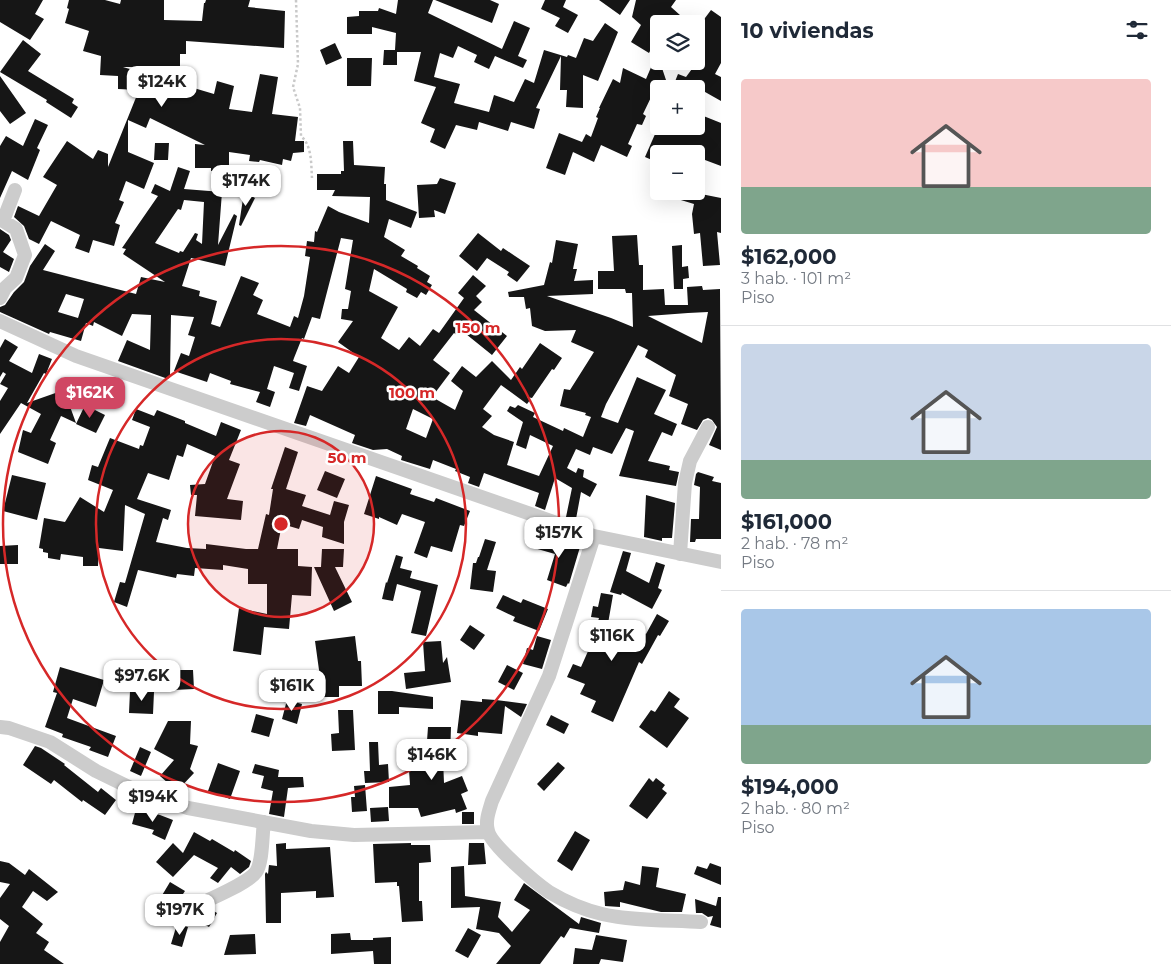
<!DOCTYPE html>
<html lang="es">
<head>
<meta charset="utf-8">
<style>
  :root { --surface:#fff; --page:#f2f2f3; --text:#1f2937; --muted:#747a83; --line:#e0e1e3; --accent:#d04763 }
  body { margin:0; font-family:Montserrat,sans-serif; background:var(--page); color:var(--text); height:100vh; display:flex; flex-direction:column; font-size:19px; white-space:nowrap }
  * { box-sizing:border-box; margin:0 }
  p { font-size:16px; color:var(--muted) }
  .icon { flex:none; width:28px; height:28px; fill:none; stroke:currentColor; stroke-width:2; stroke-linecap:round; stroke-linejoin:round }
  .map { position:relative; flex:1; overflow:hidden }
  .details { display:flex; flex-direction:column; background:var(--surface); width:450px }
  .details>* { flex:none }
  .fabs { position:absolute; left:650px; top:15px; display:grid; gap:10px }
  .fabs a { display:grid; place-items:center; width:55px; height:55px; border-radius:5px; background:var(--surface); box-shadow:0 5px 20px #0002; font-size:25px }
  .price { position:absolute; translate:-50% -42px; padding:0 11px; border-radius:10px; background:#fff; color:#222; font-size:16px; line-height:32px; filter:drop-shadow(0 1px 2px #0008) }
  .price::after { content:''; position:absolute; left:50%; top:30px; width:15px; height:11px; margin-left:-8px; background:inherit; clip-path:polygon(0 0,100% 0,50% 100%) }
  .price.active { background:var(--accent); color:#fff }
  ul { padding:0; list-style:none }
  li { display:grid; align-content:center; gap:10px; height:265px; padding:0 20px }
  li+li { border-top:1px solid var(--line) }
  li span { display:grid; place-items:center; height:155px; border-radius:5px; color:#555 }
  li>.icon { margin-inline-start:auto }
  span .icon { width:90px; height:90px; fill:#fffc; stroke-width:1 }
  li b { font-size:21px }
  h2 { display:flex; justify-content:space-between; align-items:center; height:60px; padding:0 20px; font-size:21px }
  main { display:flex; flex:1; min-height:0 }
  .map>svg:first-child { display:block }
  .building { fill:#161616; fill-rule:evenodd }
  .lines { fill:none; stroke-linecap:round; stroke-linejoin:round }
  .path { stroke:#c9c9c9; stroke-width:2.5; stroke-dasharray:2.5 2.5; stroke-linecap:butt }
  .street { stroke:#ccc; stroke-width:14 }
  .ring { fill:none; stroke:#d62828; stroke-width:2.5 }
  .centre { fill:#d62828; stroke:#fff; stroke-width:2.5 }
  .ring-label { font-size:15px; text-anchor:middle; font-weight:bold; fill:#d62828; stroke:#fff; stroke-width:5; stroke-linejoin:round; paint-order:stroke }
</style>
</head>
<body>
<main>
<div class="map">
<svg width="721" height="964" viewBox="0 0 721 964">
  <rect width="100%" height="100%" fill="#fff"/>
  <path class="building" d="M0,0H43L35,14L44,19L30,40L0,22Z
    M69,0H105L120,4L121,0H164V20L202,21L204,3H205L206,0H250L248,7L285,11L284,48L186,41V54H180V67H123L214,94L217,81L234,86L229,109L252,112L260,74L278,77L272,114L298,117L295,141H304V152L293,153L291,161L283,159L282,165L260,160L259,162L249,161L250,155L229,152V171H211V168H195V144L205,145L150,118L146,128L128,120V152L154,163L144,189L126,181L119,200L124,202L115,223L120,225L114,246L93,240L89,253L75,248L80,235L51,221L39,244L29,239L24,226L14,217L18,206L39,216L57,185L43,177L67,141L93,159L98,150L108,154V167L139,90L118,89V76L100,75L101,56L83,51L89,31L65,23L69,9L67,8Z
    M398,0H433L428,13L502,49L514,21L530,28L518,56L527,60L523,68L495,56L489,69L474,62L477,55L458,46L453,58L440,53L434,77L460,84L454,103L489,112L494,95L514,102L525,79L534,83L544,50L567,57L568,55L576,58L584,38L593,41L605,23L618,32L598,81L583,75V108L566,107L567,90H560L561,56L536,108L540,109L534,129L511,122L508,131L479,122L477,130L456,125L445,149L430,142L435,129L421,123L436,87L414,81L421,52H397V65H383L384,50H395L396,33L372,27V34H347V17L359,16V11H378L379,8L396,14Z
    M435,0H490L499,4L492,23Z
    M545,0H566L563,7L578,15L568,33L555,26L560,18L541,9Z
    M599,0H630L620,15Z
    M636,0H676L671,7L690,24H659V31L654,38L656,39L649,53L631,42L641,25L632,17Z
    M711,10L721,17V63L715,74L721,77V101L698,88L672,89L678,74L686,77L703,54L696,49V30Z
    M23,40L41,54L28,71L74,99L72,103L78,107L71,118L46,102L47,100L0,72Z
    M335,43L342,58L326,65L320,50Z
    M347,58H372L371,86H347Z
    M660,62L669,89H655L643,114L646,116L642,125L637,124L628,144L632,146L627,157L601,145L594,162L573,152L565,175L546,168L559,133L582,142L586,134L591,137L598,118L596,117L600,108H599L613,79L620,83L623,68L646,79L652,65Z
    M0,76L26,113L10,124L0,111Z
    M696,113L721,123V166L705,160L699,180H696V154H659V163L645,157L659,125V126H696Z
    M35,119L48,125L37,148L40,150L28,180L12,171L0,198V146L6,136L23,146Z
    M343,141H353L354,165L385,167L384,184H386V200L417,212L411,228L389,219L384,237L405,250L401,256L418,266L417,268L430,276L427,282L432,285L426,295L421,292L417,298L406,292L407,289L374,269L369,291L398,307L381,338L399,350L409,337L420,346L433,329L439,333L464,298L458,293L473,275L486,286L476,296L482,302L474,310L507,336L492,355L461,330L457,335L454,333L433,360L450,373L432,397L455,410L463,391L451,381L462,366L476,377L492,361L511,380L520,367L522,369L540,343L562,358L554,370L552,369L532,398L527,397L530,400L527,404L501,385L483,409L492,416L482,427L494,435L514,442L507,465L539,476L553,446L530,435L526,449L516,445L523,422L507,411L510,406L515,408L518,405L535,413L533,417L563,431L564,428L583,437L591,417L585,415L586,413L560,406L564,389L570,390L594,352L571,342L576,330L545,331L532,326L530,308L526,309L524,297H509L508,292L544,285L550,262L552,263L556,240L578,244L573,269H577L574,281L593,280V294L547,296L611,318L633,327L632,293H626L625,289H598V271H614L612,236L637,235L639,265H643V290L664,289L665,305H688L687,287L702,286L703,290L720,289L721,450L709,445L717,427L712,420L708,418L703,420L697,430L681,424L688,404L669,396L676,375L645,357L648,350L638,345L606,404L601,417L618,423L637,377L666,390L654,414L677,424L672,436L662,432L648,461L670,466L669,470L679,472L676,486L619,476L634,431L626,428L612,454L593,447L590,455L576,449L567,468L576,473L578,468L584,470L583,477L597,484L590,497L581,492L576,519L566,517L572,488L555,478L545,510L535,506L539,493L484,473L479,487L468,483L470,477L455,471L456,469L433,460L430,469L401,460L402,456L387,449L373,450L352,443L355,435L310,415L306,426L294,423L307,386L322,391L338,366L349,373L359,357L338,342L353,321L341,319L342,309H348L351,291L345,289L353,240L341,238L320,319L312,317L304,339L302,338L294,358L293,361L307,366L299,391L289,388L294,373L274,366L267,389L275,392L270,407L256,402L260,392L230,384L231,381L210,373L207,382L174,371L181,353L189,356L195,337L188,335L194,317L171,315L170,376L168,379L118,361L127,340L150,350L151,315L132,314L122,336L94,322L93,326L86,323L81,341L50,332L49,334L0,312V307L5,305L14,292L24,282L30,266L45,244L55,251L43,270L136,294L141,277L165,282L123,254L126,249L122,248L158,196L151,193L155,184L170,191L178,167L190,171L184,189L222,192L218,245L234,214L237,216L225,266L191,258L182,286L200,291L199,296L217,301L211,324L220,327L241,276L259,283L253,295L263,300L257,314L290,327L294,316L298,318L304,296L310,257L305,256L307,241L314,242L315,231L317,232L328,206L339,212L369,223L370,197L332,196L335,190H317V174H341V171H344ZM184,200L204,202L202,244L196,240L198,234L195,233L183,252L180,251L179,253L155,243L178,209L181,210ZM66,294L84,299L78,318L58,312ZM708,312L702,343L648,316L688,313ZM413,409L433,419L426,438L406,429Z
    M155,143H169L168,160H154Z
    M440,178L456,183L445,214L434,210L435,217L419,218L417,185L437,184Z
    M661,191H697L696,193L721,198V233L717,232L720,265L703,266L700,233L694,234L692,214L694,204L661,194Z
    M244,192L255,198L241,226L239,225Z
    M0,229L9,235L11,240L3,252L14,259L9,272L0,267Z
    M478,233L501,251L503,248L530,266L517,282L507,275L509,272L487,258L477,271L459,256Z
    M682,245V267L688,266L689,278L683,279V289H674L672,246Z
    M5,339L18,347L9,361L32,373L39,354L52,359L46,374L44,373L27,403L64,390L76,423L61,416L50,440L56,443L48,464L18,452L23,430L31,433L41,414L21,403L0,434V401L8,388L0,384L6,374L3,372L0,377V348Z
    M85,405L105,415L96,433L76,424Z
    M136,409L154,416L157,410L185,421V423L216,436L221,422L241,430L229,460L240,464L227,499L243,501L241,520L195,516L197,495H191L190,485L205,484L215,456L187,444L183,457L177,455L169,480L148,473L137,499L171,510L168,520L163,518L156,542L187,548L206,549V544L246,549H258L266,514L269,515L273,489H271L285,447L298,452L286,489L306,495L302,506L330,515L334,501L349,505L344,522V544L322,537L323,527L302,520L299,529L282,524L277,549H298V566L312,567L311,596L292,595L289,629L264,627L261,655L233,651L239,608L267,614V584H248V569L223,565V570L195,568L194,576L177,574L176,578L138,570L127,607L114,602L120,582L125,583L145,514L125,505L123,551L99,548L98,566H83V557L61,554L60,560L48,558V553L43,552V549L39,548L44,518L65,522L80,497L104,512L113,490L88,480L92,465L98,467L110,438L139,449L140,445L143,446L150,427L132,420Z
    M325,471L345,479L337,498L317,490Z
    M698,472L714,477L712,481L721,483V539H696L695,542H690L691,519H699L700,487L694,485L696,474Z
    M12,475L46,483L37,520L3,511Z
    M376,476L412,489L410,494L434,502L436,498L470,511L464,526L460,525L452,552L431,546L427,558L414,553L425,522L402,514L397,525L379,517V519L364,514Z
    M646,495L675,503L672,538H662V541L644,537Z
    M538,534L580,547L569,584L568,583L566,587L547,580L555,554L534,548Z
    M485,539L496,542L487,570L496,571L493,592L470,589L473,563H476L478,557H479Z
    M18,545V564H0V546Z
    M322,549H344L343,567H335L352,602L334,611L314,567H321Z
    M623,551L631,553L626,571L649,583L656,562L665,565L658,588L662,590L652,609L622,593L621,595L610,592Z
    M396,555L403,557L400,568L412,571L410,578L438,585L426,636L411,633L421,591L397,584L393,601L382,599L386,582L387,583Z
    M601,593L613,595L606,635L626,643L629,637L634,640L640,630L646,634L657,614L669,621L660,636L658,635L642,664L639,662L613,722L591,712L596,701L580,694L585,684L567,677L573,664L581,667L589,649L599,618L591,617L593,606L598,607Z
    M503,595L521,603L523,599L548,609L539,631L513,621L515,617L496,608Z
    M470,625L485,635L474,650L460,640Z
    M355,636L358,661H361L362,686H339V697H319V670L315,641Z
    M537,636L551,640L542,669L523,664L527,648L533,650Z
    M441,641L443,663L447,657L451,682L406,689L404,673L425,671L423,642Z
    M114,661L135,665L131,687L110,683Z
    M507,665L523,673L514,690L498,682Z
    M60,667L104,680L96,707L73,699L67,718L116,736L108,757L89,750L91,747L62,737L63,734L45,727L57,693L53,692Z
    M173,670H193L194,689L174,690Z
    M130,691L154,692L153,714L129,713Z
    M378,691H392L433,697V709L399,707V714H378Z
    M669,691L680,699L674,707L689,718L667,748L639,727L651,710L655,712Z
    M482,699L496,700L527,704L521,717L505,706L502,734L478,732V736L457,733L461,700L482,702Z
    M287,700L302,704L297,724L282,719Z
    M338,710H353L355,750L332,751L331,734L339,733Z
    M256,714L274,719L269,737L251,732Z
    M551,715L569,724L564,734L546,725Z
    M168,721H191L190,744L198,746L190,769L194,773L177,791L160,776L174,760L154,749Z
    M428,727H451L450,759H443L444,783L462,776L468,791L461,794L467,809L456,813L455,809L421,817L418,808H389V787L410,785L409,770L425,769Z
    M369,742H378L379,765L388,764L389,782L365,783L364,771H370Z
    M35,746L41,748L65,764L64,765L98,792L101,788L116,800L105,815L83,800L82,802L54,780L51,784L23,765Z
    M140,747L151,752L141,776L130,771Z
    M558,762L565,768L544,791L537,784Z
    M218,763L240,771L230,799L208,791Z
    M255,764L279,770L278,777H303L304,787L288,788L284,817L269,814L273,791L261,788L264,776L252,773Z
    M649,778L653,782L656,778L665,785L662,789L667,793L647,819L629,806Z
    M365,785L367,811L352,812L351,797H355L354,786Z
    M388,807L389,821L371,822L370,808Z
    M136,809L160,815L173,820L165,840L152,834L154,830L132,824Z
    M462,812H474V824H462Z
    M575,831L590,840L572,871L557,861Z
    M194,832L210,841L212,839L234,852L235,850L251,861L249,867L240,874L231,867L218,883L210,878L218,868L194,855L173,877L156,862L173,843L183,853Z
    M286,843V849L330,847L334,897L316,898V891L281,893V923H266L265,874L266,872L268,874L269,865L277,866L276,844Z
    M411,843V845H430L431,862L419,863V901H422L423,921L402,922L399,886H397V882L375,883L373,844Z
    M469,843H484L486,864L468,865Z
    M0,861L9,863L25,875L29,869L58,892L47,901L33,891L22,907L43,924L36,933L49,942L44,950L64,964H0V942L9,926L0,919V898L10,884L0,882Z
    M710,863L721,867V885L694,874L697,866L707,869Z
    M464,866L465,896L501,902L498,917L512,932L530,910L514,900L524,883L579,924L581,917L601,923L599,933L570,928L564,938L561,936L540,964H496L511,946L499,933L476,929L480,907L451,908V867Z
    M642,866L659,868L656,887L686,894L682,912H661L620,902V907L605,906L604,892L623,890L625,881L640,885Z
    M170,882L185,891L175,906L161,897Z
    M718,897H721V928L710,925L713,916L708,917L702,913H696L695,899L716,906Z
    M210,909L217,913L209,927L194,919L196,915Z
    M177,924L188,927L182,947L171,944Z
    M468,928L481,935L468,958L455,951Z
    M350,933L351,940H373V938L391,937V964H374L373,951L331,954V934Z
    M255,934L256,954L224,955L230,935Z
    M596,935L627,940L623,962L601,959L599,964H573L575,948L592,950Z"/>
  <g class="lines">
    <path class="path" d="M296,0L298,64L293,87L300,108L301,136C312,146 311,163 312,178"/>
    <path class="street" d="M0,298L5,288L16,278L25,255L16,229L3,221L15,190
      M0,321L76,356L594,536L721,562
      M594,536L549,676L492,801C489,811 485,821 488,831C491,845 536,883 549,892C564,901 585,910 602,914C631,921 671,920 701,922
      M680,554L685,483L690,461L708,427
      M0,727L9,728L50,742L96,771L139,792L188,808L311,831L354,835L488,832
      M180,913C196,905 247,885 256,872C263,862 262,835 264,822"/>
  </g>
  <circle cx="281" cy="524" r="93" fill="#d62828" fill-opacity=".12"/>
  <g class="ring">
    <circle cx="281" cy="524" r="93"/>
    <circle cx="281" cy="524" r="185"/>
    <circle cx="281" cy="524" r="278"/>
  </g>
  <circle cx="281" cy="524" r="8" class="centre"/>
  <g class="ring-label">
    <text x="478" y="333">150 m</text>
    <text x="412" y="398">100 m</text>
    <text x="347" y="463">50 m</text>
  </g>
</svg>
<div class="fabs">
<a><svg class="icon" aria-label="layers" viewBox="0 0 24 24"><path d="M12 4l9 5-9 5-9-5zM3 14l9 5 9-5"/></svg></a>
<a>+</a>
<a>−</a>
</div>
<b class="price" style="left:162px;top:108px">$124K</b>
<b class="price" style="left:246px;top:207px">$174K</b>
<b class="price active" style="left:90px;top:419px">$162K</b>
<b class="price" style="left:559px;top:559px">$157K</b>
<b class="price" style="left:612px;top:662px">$116K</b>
<b class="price" style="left:142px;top:702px">$97.6K</b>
<b class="price" style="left:292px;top:712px">$161K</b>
<b class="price" style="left:432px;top:781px">$146K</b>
<b class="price" style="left:153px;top:823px">$194K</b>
<b class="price" style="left:180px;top:936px">$197K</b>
</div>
<section class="details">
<h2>10 viviendas<svg class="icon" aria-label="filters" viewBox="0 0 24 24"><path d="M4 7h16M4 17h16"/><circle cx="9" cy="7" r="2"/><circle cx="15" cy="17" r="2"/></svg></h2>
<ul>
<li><span style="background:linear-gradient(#f6c9c9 70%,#7fa58c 0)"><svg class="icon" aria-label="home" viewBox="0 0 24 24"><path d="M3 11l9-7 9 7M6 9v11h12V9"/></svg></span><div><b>$162,000</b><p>3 hab. · 101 m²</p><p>Piso</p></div></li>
<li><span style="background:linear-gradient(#c9d6e8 75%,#7fa58c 0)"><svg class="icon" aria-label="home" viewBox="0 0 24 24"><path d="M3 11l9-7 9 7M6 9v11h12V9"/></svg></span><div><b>$161,000</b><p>2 hab. · 78 m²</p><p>Piso</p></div></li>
<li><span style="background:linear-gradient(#a9c7e8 75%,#7fa58c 0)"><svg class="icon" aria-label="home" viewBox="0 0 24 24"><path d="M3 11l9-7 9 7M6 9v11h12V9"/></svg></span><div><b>$194,000</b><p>2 hab. · 80 m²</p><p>Piso</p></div></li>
</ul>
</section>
</main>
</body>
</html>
